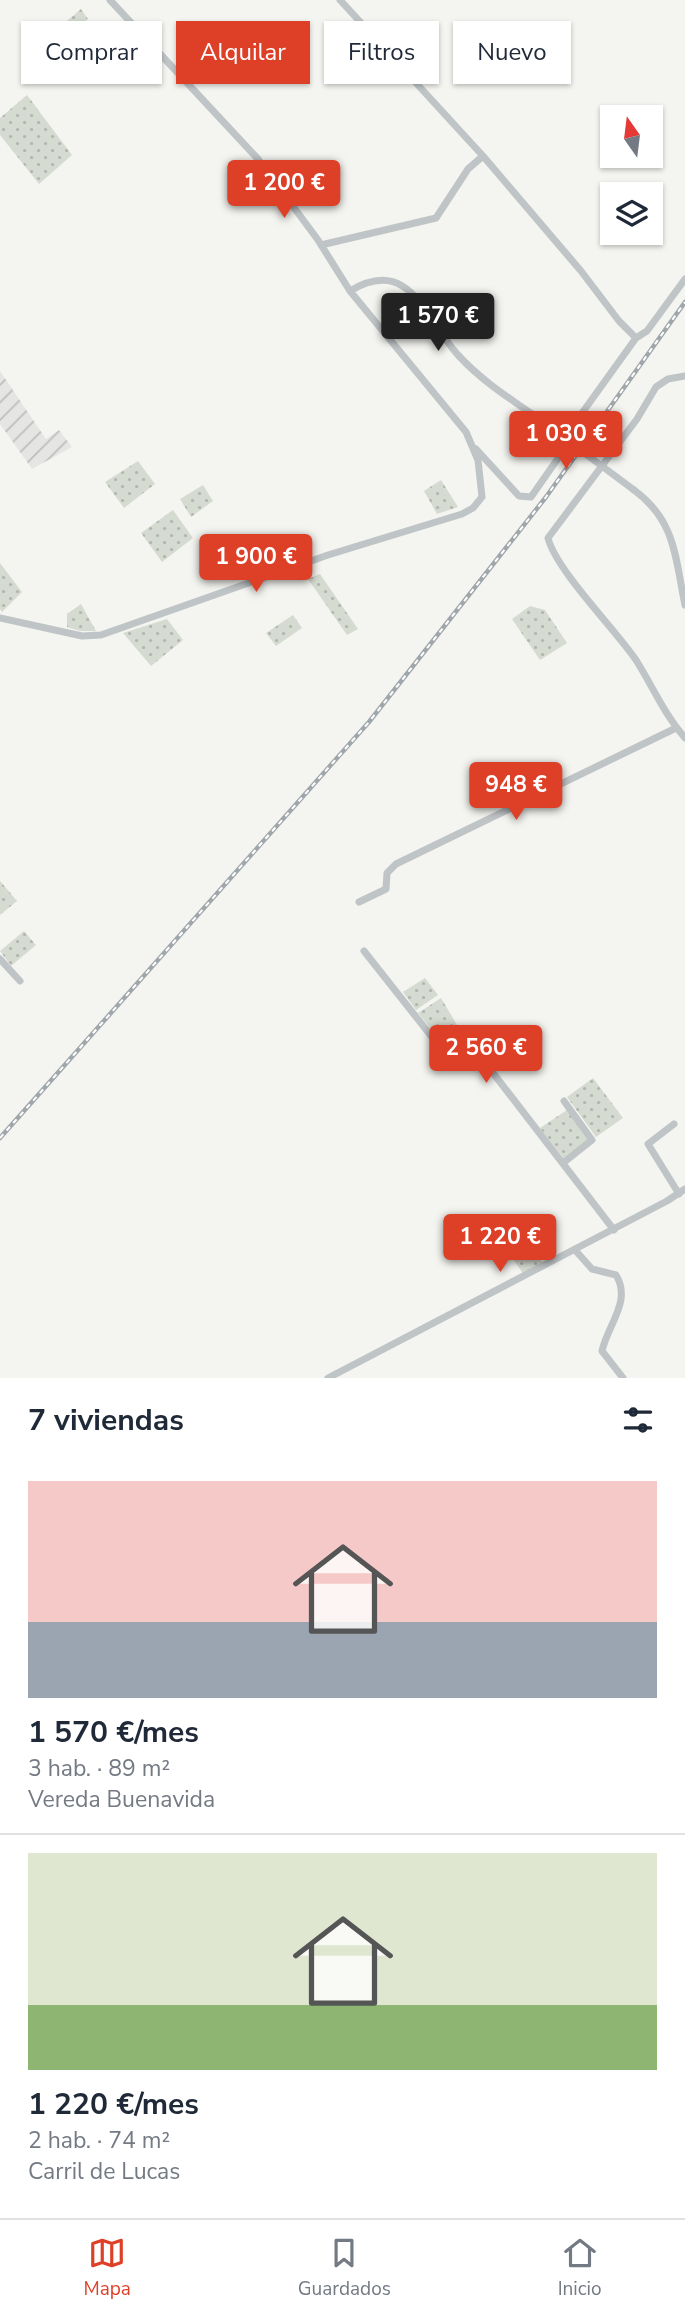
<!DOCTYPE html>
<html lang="es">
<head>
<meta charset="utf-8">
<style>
  :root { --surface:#fff; --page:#f6f6f7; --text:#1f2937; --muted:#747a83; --line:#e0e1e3; --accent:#de3f27 }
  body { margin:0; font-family:"Nunito Sans",sans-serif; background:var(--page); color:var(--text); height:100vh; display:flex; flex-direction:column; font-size:26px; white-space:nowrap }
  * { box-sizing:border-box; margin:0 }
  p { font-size:23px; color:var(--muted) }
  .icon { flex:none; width:38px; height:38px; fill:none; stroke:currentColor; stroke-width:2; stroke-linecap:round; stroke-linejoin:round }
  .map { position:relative; height:1378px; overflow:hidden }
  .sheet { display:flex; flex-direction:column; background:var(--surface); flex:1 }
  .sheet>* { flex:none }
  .top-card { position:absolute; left:21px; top:21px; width:644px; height:63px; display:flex; gap:14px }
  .needle { width:46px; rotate:346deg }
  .tools { position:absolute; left:600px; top:105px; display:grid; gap:14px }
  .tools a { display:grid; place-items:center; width:63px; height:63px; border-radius:0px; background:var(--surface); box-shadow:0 2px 5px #0004; font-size:35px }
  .price { position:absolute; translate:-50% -60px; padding:0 16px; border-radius:7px; background:var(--accent); color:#fff; font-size:23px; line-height:46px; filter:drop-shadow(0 2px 4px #0008) }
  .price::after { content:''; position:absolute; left:50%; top:42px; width:21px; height:16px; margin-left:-10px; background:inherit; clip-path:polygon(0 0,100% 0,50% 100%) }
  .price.active { background:#222; color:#fff }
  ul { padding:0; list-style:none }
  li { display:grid; align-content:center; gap:14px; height:371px; padding:0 28px }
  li+li { border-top:2px solid var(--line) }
  li span { display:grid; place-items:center; height:217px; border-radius:0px; color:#555 }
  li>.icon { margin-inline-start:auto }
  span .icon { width:126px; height:126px; fill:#fffc; stroke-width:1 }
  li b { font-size:30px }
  h2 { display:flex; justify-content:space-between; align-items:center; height:84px; padding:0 28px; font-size:30px }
  .tag { padding:0 24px; border-radius:0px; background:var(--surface); box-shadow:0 2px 5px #0004; font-size:24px; line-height:63px }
  .tag.active { background:var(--accent); color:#fff }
  .tab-bar { display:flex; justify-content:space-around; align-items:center; height:98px; border-top:2px solid var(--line); background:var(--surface); font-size:19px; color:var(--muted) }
  .tab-bar a { display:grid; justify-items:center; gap:4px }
  .tab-bar .active { color:var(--accent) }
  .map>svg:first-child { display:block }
  .industrial { fill:url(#industrial-furrows) }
  .green { fill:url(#green-dots) }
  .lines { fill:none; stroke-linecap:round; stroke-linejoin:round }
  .minor { stroke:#bfc4c6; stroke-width:7 }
  .rail-casing { stroke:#a0a7ab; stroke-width:4.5 }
  .rail { stroke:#fff; stroke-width:2; stroke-dasharray:5; stroke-linecap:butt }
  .minor-bridge { stroke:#bfc4c6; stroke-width:7 }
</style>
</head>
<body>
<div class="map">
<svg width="685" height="1378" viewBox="0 0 685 1378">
  <defs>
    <pattern id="industrial-furrows" width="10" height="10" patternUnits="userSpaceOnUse" patternTransform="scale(1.75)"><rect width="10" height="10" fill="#e5e5e4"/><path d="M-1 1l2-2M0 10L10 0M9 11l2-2" fill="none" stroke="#bdbebe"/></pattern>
    <pattern id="green-dots" width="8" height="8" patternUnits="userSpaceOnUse" patternTransform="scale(1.75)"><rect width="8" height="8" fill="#d6dbd1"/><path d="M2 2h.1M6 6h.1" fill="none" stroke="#b1b6af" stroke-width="1.8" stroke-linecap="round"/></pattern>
  </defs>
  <rect width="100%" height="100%" fill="#f4f4f0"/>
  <path class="industrial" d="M0,371L46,439L59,430L72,447L32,469L0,424Z"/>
  <path class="green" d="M81,9L88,19L56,46L48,37Z
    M27,95L72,155L39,184L0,135V118Z
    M138,461L155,484L124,508L105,482Z
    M441,480L458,507L437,514L424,491Z
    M203,485L213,501L191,517L180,499Z
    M173,510L193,538L162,562L141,533Z
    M0,563L22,592L2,612L0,609Z
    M320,574L358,629L347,635L308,579Z
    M81,604L96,631H80L67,627V614Z
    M530,606L545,610L567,643L540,660L512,619Z
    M293,615L302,628L276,646L266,633Z
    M167,619L183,640L151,666L123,633Z
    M0,881L17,901L0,915Z
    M24,931L36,945L11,966L0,951Z
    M425,978L438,995L416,1010L403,992Z
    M441,998L457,1025L435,1034L418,1013Z
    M593,1078L623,1118L596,1137L567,1097Z
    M567,1110L589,1141L565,1160L540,1128Z
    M513,1222L544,1264L524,1275L495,1233Z"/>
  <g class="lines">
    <path class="minor" d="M483,156L581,271L619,321L636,338L647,331L685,279
      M321,245L436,218L468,169L483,156L340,0
      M350,291C411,254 426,321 459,356C480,379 506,396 532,414
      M685,376L668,379L656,387L637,419L548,538C556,570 615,629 636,660C653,687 664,714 685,738
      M476,449L519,496L531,497L561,454L572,427L636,338
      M634,490C676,521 675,557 685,605
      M0,618L82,636L101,635L328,555L462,514L473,508L482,497L478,460L466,432L350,291L318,240L258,159L110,0
      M359,902L386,889L387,873L396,864L676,728
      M364,951L432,1037H456L470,1043L614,1230
      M0,959L20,981
      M674,1124L648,1144L679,1194
      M563,1163L592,1140L564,1101
      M575,1250L592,1269L616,1275C632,1301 608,1324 602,1351L623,1378
      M328,1378L667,1201L685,1189"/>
    <defs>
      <path id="rail" d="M0,1138L369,722L546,497L685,302"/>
    </defs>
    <use href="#rail" class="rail-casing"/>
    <use href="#rail" class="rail"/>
    <path class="minor-bridge" d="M532,414L634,490"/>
  </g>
</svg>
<div class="tools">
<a><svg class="needle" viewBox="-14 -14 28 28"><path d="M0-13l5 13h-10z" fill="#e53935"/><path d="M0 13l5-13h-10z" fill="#747a83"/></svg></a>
<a><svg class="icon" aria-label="layers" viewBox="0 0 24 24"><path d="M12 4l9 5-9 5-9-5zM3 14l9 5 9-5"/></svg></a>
</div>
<b class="price" style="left:284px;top:220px">1 200 €</b>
<b class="price active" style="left:438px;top:353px">1 570 €</b>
<b class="price" style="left:566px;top:471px">1 030 €</b>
<b class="price" style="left:256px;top:594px">1 900 €</b>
<b class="price" style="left:516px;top:822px">948 €</b>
<b class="price" style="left:486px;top:1085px">2 560 €</b>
<b class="price" style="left:500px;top:1274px">1 220 €</b>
<div class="top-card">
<a class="tag">Comprar</a>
<a class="tag active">Alquilar</a>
<a class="tag">Filtros</a>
<a class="tag">Nuevo</a>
</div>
</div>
<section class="sheet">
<h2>7 viviendas<svg class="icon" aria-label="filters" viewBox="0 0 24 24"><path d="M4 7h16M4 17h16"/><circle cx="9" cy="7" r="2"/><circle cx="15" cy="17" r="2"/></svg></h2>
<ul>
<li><span style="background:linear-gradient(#f6c9c9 65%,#9aa5b1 0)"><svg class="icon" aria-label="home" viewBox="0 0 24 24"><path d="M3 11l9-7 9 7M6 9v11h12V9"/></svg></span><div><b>1 570 €/mes</b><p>3 hab. · 89 m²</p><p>Vereda Buenavida</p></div></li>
<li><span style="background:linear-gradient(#dfe7d0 70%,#8fb573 0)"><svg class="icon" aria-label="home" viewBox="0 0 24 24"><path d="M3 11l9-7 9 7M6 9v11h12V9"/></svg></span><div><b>1 220 €/mes</b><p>2 hab. · 74 m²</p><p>Carril de Lucas</p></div></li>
</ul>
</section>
<nav class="tab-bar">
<a class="active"><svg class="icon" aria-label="map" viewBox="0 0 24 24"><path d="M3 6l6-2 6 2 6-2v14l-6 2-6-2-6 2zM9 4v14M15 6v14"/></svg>Mapa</a>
<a><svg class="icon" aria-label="saved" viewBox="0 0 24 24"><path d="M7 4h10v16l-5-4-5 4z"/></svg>Guardados</a>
<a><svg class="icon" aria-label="home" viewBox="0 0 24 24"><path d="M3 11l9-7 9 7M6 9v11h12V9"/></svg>Inicio</a>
</nav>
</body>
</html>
